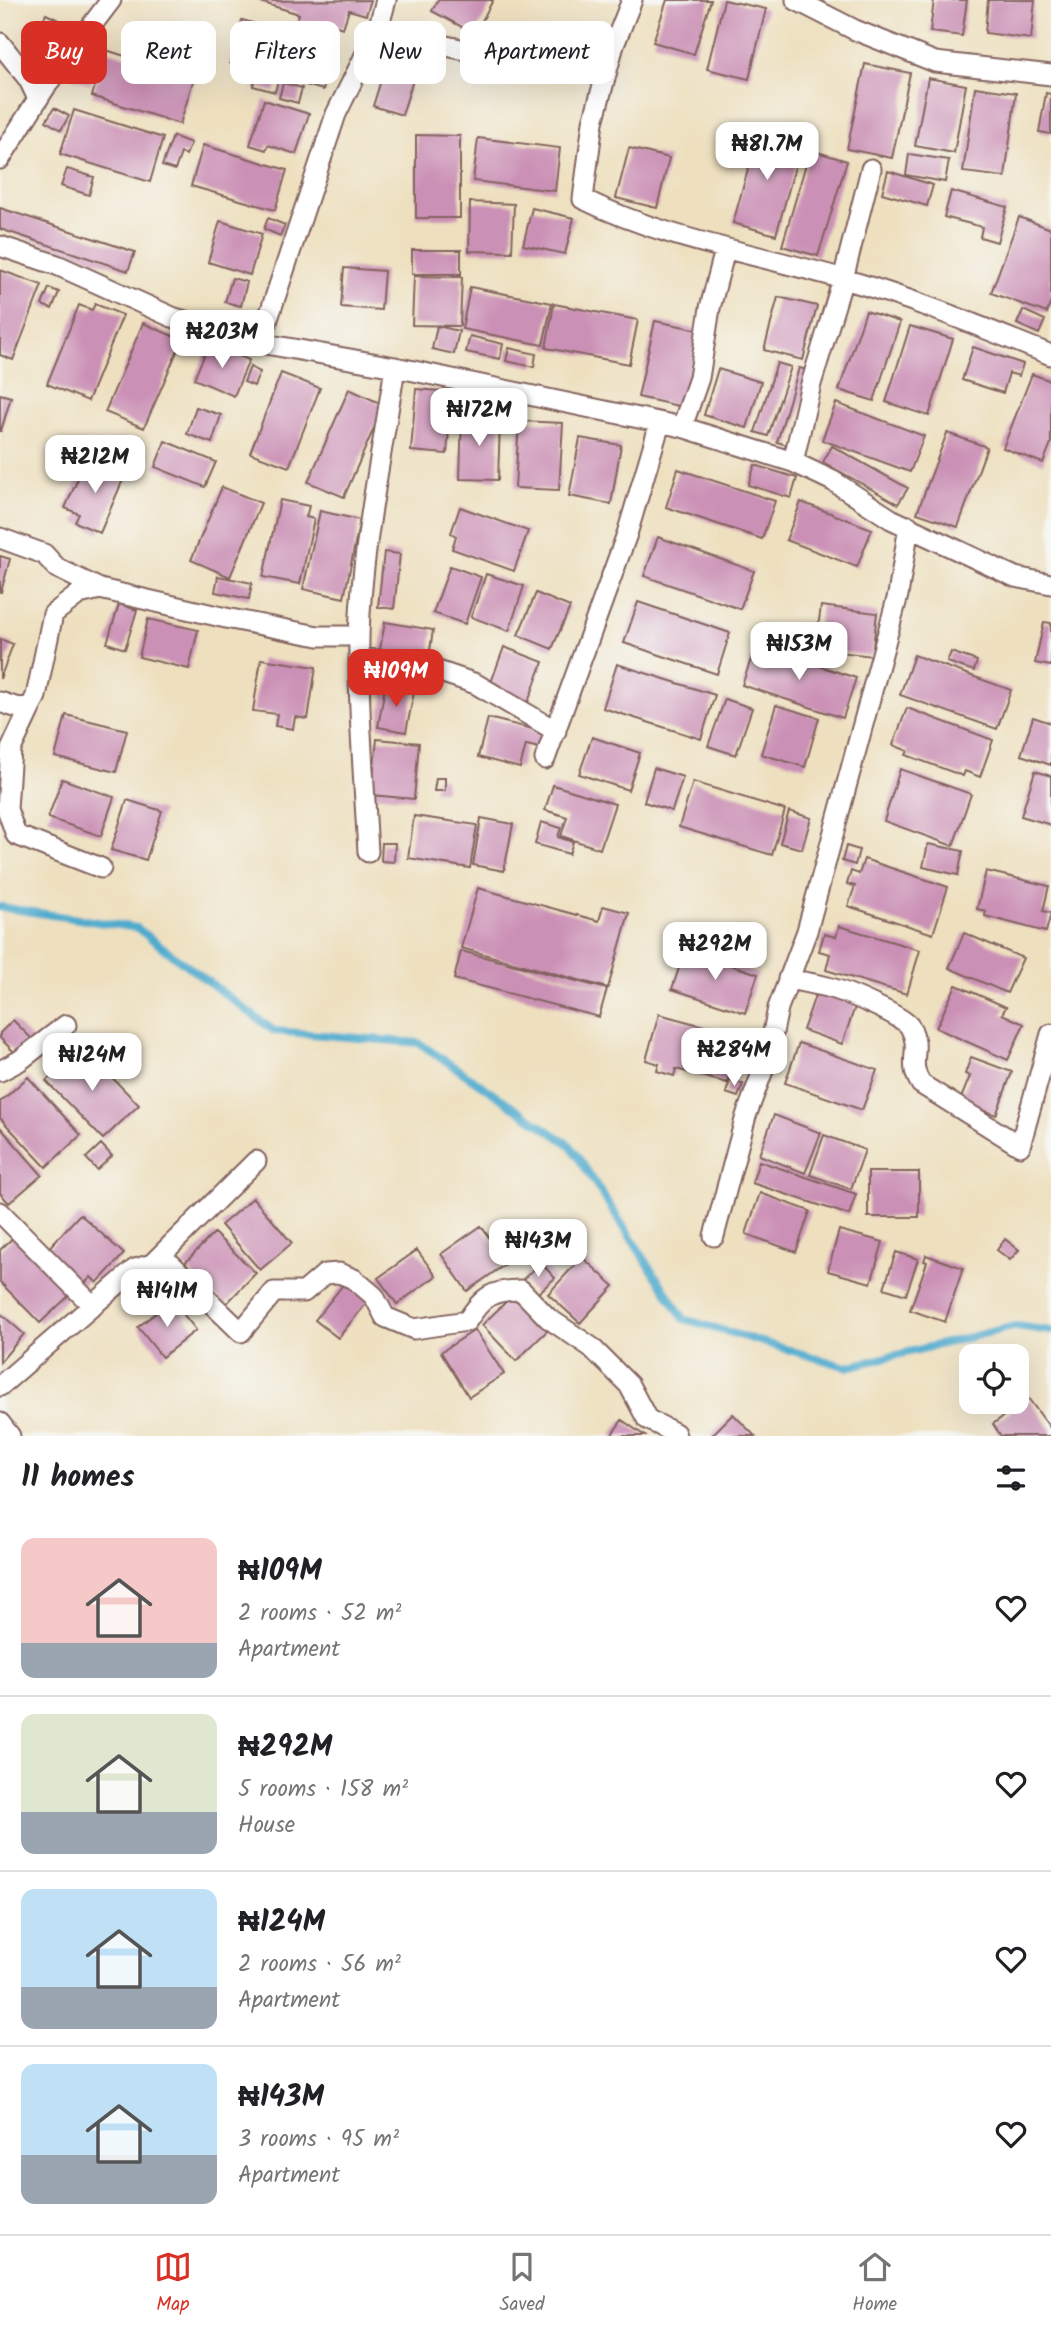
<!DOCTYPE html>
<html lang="en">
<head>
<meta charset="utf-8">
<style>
  :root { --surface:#fff; --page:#f6f6f6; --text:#202124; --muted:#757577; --line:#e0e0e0; --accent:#d93025 }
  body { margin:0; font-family:Kalam,sans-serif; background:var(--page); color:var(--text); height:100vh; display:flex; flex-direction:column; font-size:26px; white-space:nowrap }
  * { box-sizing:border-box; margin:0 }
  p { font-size:23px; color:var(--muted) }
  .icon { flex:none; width:38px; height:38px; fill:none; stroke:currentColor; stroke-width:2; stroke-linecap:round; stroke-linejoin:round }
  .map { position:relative; height:1436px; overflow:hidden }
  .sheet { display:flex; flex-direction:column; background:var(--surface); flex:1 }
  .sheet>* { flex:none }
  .top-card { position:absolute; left:21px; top:21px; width:700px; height:63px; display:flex; gap:14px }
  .buttons { position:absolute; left:959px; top:1344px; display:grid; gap:14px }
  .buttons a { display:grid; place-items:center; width:70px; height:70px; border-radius:14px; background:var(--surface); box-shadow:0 7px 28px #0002; font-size:35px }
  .price { position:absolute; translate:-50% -60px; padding:0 16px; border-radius:14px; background:#fff; color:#222; font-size:23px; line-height:46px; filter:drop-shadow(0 2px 4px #0008) }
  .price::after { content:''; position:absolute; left:50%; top:42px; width:21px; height:16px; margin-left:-10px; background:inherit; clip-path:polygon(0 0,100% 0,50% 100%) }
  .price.current { background:var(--accent); color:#fff }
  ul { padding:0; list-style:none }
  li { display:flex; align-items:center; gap:21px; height:175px; padding:0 21px }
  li+li { border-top:2px solid var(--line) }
  li span { display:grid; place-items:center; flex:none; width:196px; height:140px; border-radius:14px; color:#555 }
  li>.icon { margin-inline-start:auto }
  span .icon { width:84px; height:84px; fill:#fffc; stroke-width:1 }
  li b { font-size:30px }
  h2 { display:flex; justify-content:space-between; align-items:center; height:84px; padding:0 21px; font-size:30px }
  .chip { padding:0 24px; border-radius:14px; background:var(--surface); box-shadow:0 7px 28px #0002; font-size:24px; line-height:63px }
  .chip.current { background:var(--accent); color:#fff }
  .dock { display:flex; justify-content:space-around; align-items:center; height:98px; border-top:2px solid var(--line); background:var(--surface); font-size:19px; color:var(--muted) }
  .dock a { display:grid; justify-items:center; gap:4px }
  .dock .current { color:var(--accent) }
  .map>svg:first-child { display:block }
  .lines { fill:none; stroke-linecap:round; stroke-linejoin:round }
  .stream { stroke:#50abce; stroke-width:8 }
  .building { fill:#cb90b5 }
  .minor-casing { stroke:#83635f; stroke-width:23 }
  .minor { stroke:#fff; stroke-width:19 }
</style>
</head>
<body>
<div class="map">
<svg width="1051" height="1436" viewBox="0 0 1051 1436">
  <rect width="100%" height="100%" fill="#f6f6f2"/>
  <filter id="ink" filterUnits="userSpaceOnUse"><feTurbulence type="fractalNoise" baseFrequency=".0143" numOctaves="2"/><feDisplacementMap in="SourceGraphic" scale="14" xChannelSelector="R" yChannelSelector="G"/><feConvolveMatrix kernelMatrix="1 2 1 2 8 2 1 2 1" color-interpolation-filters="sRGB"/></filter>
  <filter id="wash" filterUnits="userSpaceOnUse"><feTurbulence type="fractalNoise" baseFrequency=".00686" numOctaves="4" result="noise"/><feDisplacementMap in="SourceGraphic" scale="28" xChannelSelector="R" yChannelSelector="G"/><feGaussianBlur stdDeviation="1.57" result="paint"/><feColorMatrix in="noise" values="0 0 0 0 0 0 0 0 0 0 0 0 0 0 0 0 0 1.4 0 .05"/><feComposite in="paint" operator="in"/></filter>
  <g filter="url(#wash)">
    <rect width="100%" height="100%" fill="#eee0bf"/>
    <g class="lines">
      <path class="stream" d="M0,907L137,928L274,1031L419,1043L570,1145L684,1319L847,1367L1016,1326L1051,1331"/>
    </g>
    <g id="blocks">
      <path class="building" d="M371,0L366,15L349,10L343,28L324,22L322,28L297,20L299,14L257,1Z
        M438,0H493L475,34L432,11Z
        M667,0H711L694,54L653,42Z
        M724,0L766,9L749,79L707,69Z
        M934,0H967L962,36L930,32Z
        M988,0H1035L1031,39L985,33Z
        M46,14L67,24L47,63L26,53Z
        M242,20L336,47L323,90L230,63Z
        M106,50L194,78L180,124L92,96Z
        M81,55L100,62L90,85L71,77Z
        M383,57L417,67L402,115L373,106L382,77L377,76Z
        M865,64L910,73L892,158L847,149Z
        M256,75L278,80L275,92L253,86Z
        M928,78L966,85L954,153L915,146Z
        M283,83L302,88L298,103L279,98Z
        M975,87L1016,93L1005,177L963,172Z
        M1046,93L1051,94V134L1039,132Z
        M264,100L309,114L296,154L268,145L266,150L250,145Z
        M54,108L69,116L61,130L46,121Z
        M74,110L163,138L150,182L60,154Z
        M759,130L802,142L776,235L733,223Z
        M416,135L460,136V218H416Z
        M173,136L191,143L186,155L181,153L175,170L162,166Z
        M478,138L560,148L555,191L473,181Z
        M203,145L287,170L275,210L191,186Z
        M629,148L669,158L657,208L616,198Z
        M810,150L847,161L818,256L782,246Z
        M909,154L949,160L945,182L906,175Z
        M67,169L94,177L89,195L61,186Z
        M888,171L933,185L927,206L882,193Z
        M951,191L1007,207L997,242L980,237L982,227L944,217Z
        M470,202L514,204L512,252L469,251Z
        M0,208L135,252L128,271L0,229Z
        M532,208L574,218L565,254L523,245Z
        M1019,217L1051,229V301L1047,313L991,293Z
        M268,218L285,225L280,236L264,229Z
        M220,221L262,234L250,275L208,262Z
        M412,250H461V274H412Z
        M344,268L384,271L381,310L341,307Z
        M0,270L42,285L13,360L0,355Z
        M414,276L462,277L460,326L412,325Z
        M232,278L247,282L241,306L225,302Z
        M470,287L552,303L543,345L462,329Z
        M49,288L59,292L52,309L42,305Z
        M778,297L817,306L803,360L764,350Z
        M95,304L123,315L88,401L47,384L79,305L92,310Z
        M554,304L638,320L629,364L546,348Z
        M1023,310L1045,320L1039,334L1017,324Z
        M866,311L900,322L874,401L839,390Z
        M655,321L700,330L683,407L638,397Z
        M143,323L182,340L144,428L105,412Z
        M437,326L459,331L454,354L432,349Z
        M910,326L953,339L929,416L886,402Z
        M470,336L503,344L500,359L466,352Z
        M209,344L249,360L234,396L194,379Z
        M973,347L1023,364L1019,376L1009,373L1003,393L962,380Z
        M509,348L536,354L534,367L506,361Z
        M777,363L791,367L768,436L755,432Z
        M250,367L260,372L254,386L244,382Z
        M799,368L812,371L790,446L777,442Z
        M718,369L761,382L747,428L704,415Z
        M281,373L320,388L289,467L250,453Z
        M1032,374L1051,381V443L1043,463L1003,448Z
        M349,389L384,405L344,497L308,482Z
        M416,389L452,392L447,454L411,451Z
        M0,394L11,397L1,431H0Z
        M836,403L924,436L910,472L822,440Z
        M196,407L221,415L212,443L187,434Z
        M462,413L482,414V422H500L498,480L460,479Z
        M519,421L563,423L559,490L515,488Z
        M947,433L987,447L958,527L917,513Z
        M580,438L621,445L611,504L569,496Z
        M165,441L216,462L205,487L155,467Z
        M832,446L908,488L898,504L823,462Z
        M87,458L125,475L100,533L75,522L79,514L65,508Z
        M755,465L797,478L791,498L748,485Z
        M678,469L775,501L762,539L666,507Z
        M222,487L261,503L230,577L191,560Z
        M280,500L309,506L306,517L314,519L300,584L263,577Z
        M801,502L872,529L857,567L786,540Z
        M460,507L528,531L514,571L452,549L456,536L451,533Z
        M320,511L360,520L344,598L303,589Z
        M658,537L754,571L740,609L644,576Z
        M384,552L400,554L394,609L378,607Z
        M0,556L10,559L1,592H0Z
        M450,566L481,577L465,624L433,613Z
        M486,574L524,586L509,631L471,617Z
        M218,576L252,583L249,599L215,592Z
        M536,593L570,607L552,649L518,635Z
        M638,602L730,633L717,674L624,643Z
        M119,604L137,610L125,649L107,643Z
        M821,606L877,613L872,656L815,649Z
        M148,619L198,630L189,669L139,657Z
        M385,622L433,630L428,664L379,655Z
        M1044,622L1051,623V666L1035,663Z
        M0,639L13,644L0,679Z
        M756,645L856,678L843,718L742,685Z
        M504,647L543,662L528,702L489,688Z
        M951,652L977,661L974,671L947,662Z
        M914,655L1011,690L997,729L900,695Z
        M261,659L316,667L308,719L295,717L293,729L275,726L277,714L253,711Z
        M617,664L715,695L701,739L603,708Z
        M385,687L414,692L406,732L378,727Z
        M725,699L752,708L736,755L708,746Z
        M776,705L819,718L805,767L761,754Z
        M907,708L993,740L980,777L965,771L963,776L906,755L908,751L893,745Z
        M66,715L127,730L116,772L55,757Z
        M1033,717L1051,723V765L1021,755Z
        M488,718L545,732L540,748L526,745L520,768L478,757Z
        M592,737L640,753L628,790L579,774Z
        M377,739L419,743L414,799L371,795Z
        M654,768L683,777L672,811L644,802Z
        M900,769L971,794L953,846L884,821Z
        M1035,771L1051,776V825L1021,816Z
        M436,778H445V791H434Z
        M62,779L114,797L101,836L48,818Z
        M693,782L785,810L772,855L679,827Z
        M553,785L615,804L600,849L561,836L567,817L545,810Z
        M127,800L162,811L146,860L111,850Z
        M789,811L811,818L802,849L780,843Z
        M414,816L477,825L470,868L408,858Z
        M481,818L513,824L504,871L473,865Z
        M541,822L561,828L558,837L573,842L569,854L535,844Z
        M382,843H395L394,862L381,861Z
        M928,844L963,851L958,875L923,867Z
        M846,846L859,850L855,865L842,861Z
        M864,859L948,887L933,934L848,906L855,886L847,884L851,871L859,874Z
        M986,871L1049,886L1043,911L1051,913L1046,932L985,916L986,911L977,909Z
        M478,888L599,921L603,906L629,913L608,988L461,948Z
        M839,926L920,950L907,994L826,970L830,954L819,951L824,934L836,937Z
        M964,933L1023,958L1007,993L949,968Z
        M685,950L758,974L745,1013L672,989Z
        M461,951L607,989L599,1017L454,979Z
        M956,985L1006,1007L1002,1014L1024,1024L1008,1060L936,1028Z
        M817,990L856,1004L842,1044L803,1030Z
        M659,1014L740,1036L727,1083L676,1069L674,1076L657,1071L659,1064L646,1060Z
        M13,1020L33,1040L18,1056L0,1038V1033Z
        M799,1043L877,1070L862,1110L785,1083Z
        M81,1046L139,1105L103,1139L46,1081Z
        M971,1057L1012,1072L996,1115L960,1101L970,1076L965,1074Z
        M28,1077L81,1135L46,1167L0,1118V1102Z
        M730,1080L743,1084L738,1097L726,1093Z
        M774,1115L821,1133L805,1173L759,1155Z
        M0,1127L42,1175L9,1203L0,1193Z
        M824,1135L865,1150L851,1189L810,1175Z
        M101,1144L112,1156L97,1170L86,1158Z
        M759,1161L856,1194L849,1215L752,1183Z
        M868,1172H919V1217H868Z
        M760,1193L810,1211L796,1252L746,1234Z
        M253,1198L292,1243L260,1270L221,1225Z
        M80,1214L124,1254L97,1283L91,1277L82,1286L45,1252Z
        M481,1226L507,1263L467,1291L441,1254Z
        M839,1230L883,1242L871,1283L828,1271Z
        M18,1233L74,1291L40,1323L0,1282V1250Z
        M214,1233L256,1273L225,1305L183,1265Z
        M1005,1239L1019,1250L1010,1260L997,1250Z
        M417,1250L436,1276L397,1304L378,1278Z
        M896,1252L918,1259L906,1295L884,1288Z
        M926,1255L963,1268L945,1322L910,1310L927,1262L924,1261Z
        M582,1257L614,1286L580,1323L548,1294Z
        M541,1263L555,1278L536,1295L522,1280Z
        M347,1280L370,1299L338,1338L315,1320Z
        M514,1294L548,1330L516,1361L482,1325Z
        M172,1300L196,1330L162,1357L138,1327Z
        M0,1313L24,1334L0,1362Z
        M475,1330L504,1374L469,1397L441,1352Z
        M1028,1398L1051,1429V1436H1001L993,1424Z
        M733,1414L755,1436H711Z
        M622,1420L645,1436H611Z"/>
    </g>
  </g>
  <g filter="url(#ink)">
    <use href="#blocks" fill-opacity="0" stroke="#83635f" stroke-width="2"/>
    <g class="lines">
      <defs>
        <path id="minor" d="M632,0L614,45L593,122L583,199C666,240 758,254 847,280C917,300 983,328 1051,355
          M796,0L855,30L935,62L1051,75
          M378,29L404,37L465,50L505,42L577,51L614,45
          M0,43L29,80L38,99
          M0,159L48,83L111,0
          M0,246L57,265L172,317L260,343L395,367L682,427L793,462L833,481L891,519L1015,577L1051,584
          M260,343L336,114L378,29L386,0
          M682,427L699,378L710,308L725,250
          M793,462L811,384L843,279L871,169
          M0,538L44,554L57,568L100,589L226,618L318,636H359
          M100,589L79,594L53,614L36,696L11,749L7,809L16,835L101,868
          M360,658L423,666L476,684L556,731
          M0,702L18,708L30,706
          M545,759L627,534L660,423
          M368,852C364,780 358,709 359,638C361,550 382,455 395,367
          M788,979C802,982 817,984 831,988C846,992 904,1016 910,1027C923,1050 906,1061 921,1084L1020,1146L1051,1034
          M0,1071L19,1061L66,1025
          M0,1212L93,1306
          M714,1236L746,1116L768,1057L778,1008L807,931L898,595L909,526
          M152,1264L256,1161
          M0,1386L135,1269L152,1264H171L241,1332L274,1292H304L325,1274L339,1273L354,1279L374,1296L385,1317L414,1329L467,1321C483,1296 492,1290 521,1290L548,1318L591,1347L629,1385L647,1419L675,1433L676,1436
          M0,1423L10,1436"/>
      </defs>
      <use href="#minor" class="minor-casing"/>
      <use href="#minor" class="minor"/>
    </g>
  </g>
</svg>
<div class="buttons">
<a><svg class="icon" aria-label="locate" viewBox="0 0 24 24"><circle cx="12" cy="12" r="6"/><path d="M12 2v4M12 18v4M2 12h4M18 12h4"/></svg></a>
</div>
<b class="price" style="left:767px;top:182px">₦81.7M</b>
<b class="price" style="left:222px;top:370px">₦203M</b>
<b class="price" style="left:479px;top:448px">₦172M</b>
<b class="price" style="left:95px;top:495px">₦212M</b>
<b class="price" style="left:799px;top:682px">₦153M</b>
<b class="price current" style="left:396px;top:709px">₦109M</b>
<b class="price" style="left:715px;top:982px">₦292M</b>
<b class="price" style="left:734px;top:1088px">₦284M</b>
<b class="price" style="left:92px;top:1093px">₦124M</b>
<b class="price" style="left:538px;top:1279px">₦143M</b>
<b class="price" style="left:167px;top:1329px">₦141M</b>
<div class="top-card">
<a class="chip current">Buy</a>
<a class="chip">Rent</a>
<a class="chip">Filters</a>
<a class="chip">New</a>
<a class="chip">Apartment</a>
</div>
</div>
<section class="sheet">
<h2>11 homes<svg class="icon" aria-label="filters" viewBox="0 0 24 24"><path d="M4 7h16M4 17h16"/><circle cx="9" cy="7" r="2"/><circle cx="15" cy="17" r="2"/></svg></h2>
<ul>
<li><span style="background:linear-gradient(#f6c9c9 75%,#9aa5b1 0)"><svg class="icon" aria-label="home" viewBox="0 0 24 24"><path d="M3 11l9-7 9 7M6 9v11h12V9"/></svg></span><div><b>₦109M</b><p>2 rooms · 52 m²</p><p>Apartment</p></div><svg class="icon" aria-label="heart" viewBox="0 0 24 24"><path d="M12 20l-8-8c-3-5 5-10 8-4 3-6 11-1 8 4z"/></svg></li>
<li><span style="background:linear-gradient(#dfe7d0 70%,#9aa5b1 0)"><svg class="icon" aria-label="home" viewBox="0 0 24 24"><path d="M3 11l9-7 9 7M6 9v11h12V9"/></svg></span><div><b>₦292M</b><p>5 rooms · 158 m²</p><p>House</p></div><svg class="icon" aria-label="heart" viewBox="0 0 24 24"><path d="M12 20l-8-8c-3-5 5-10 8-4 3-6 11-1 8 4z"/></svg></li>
<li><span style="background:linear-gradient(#bfe0f5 70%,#9aa5b1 0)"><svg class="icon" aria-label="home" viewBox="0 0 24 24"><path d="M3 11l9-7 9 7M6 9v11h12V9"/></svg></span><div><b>₦124M</b><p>2 rooms · 56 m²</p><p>Apartment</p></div><svg class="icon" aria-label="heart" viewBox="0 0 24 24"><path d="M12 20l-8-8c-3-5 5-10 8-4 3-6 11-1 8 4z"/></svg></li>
<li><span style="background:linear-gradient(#bfe0f5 65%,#9aa5b1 0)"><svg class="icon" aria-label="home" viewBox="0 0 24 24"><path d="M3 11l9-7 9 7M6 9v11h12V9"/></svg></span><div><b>₦143M</b><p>3 rooms · 95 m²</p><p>Apartment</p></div><svg class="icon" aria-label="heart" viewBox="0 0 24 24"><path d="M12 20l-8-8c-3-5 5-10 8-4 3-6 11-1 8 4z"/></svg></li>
</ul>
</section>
<nav class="dock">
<a class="current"><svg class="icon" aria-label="map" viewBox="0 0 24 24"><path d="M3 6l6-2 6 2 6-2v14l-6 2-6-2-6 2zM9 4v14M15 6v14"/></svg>Map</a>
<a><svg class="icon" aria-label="saved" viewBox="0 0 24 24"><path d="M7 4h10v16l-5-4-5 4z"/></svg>Saved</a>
<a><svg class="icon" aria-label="home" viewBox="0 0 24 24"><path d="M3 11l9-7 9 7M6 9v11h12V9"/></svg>Home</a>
</nav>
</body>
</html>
